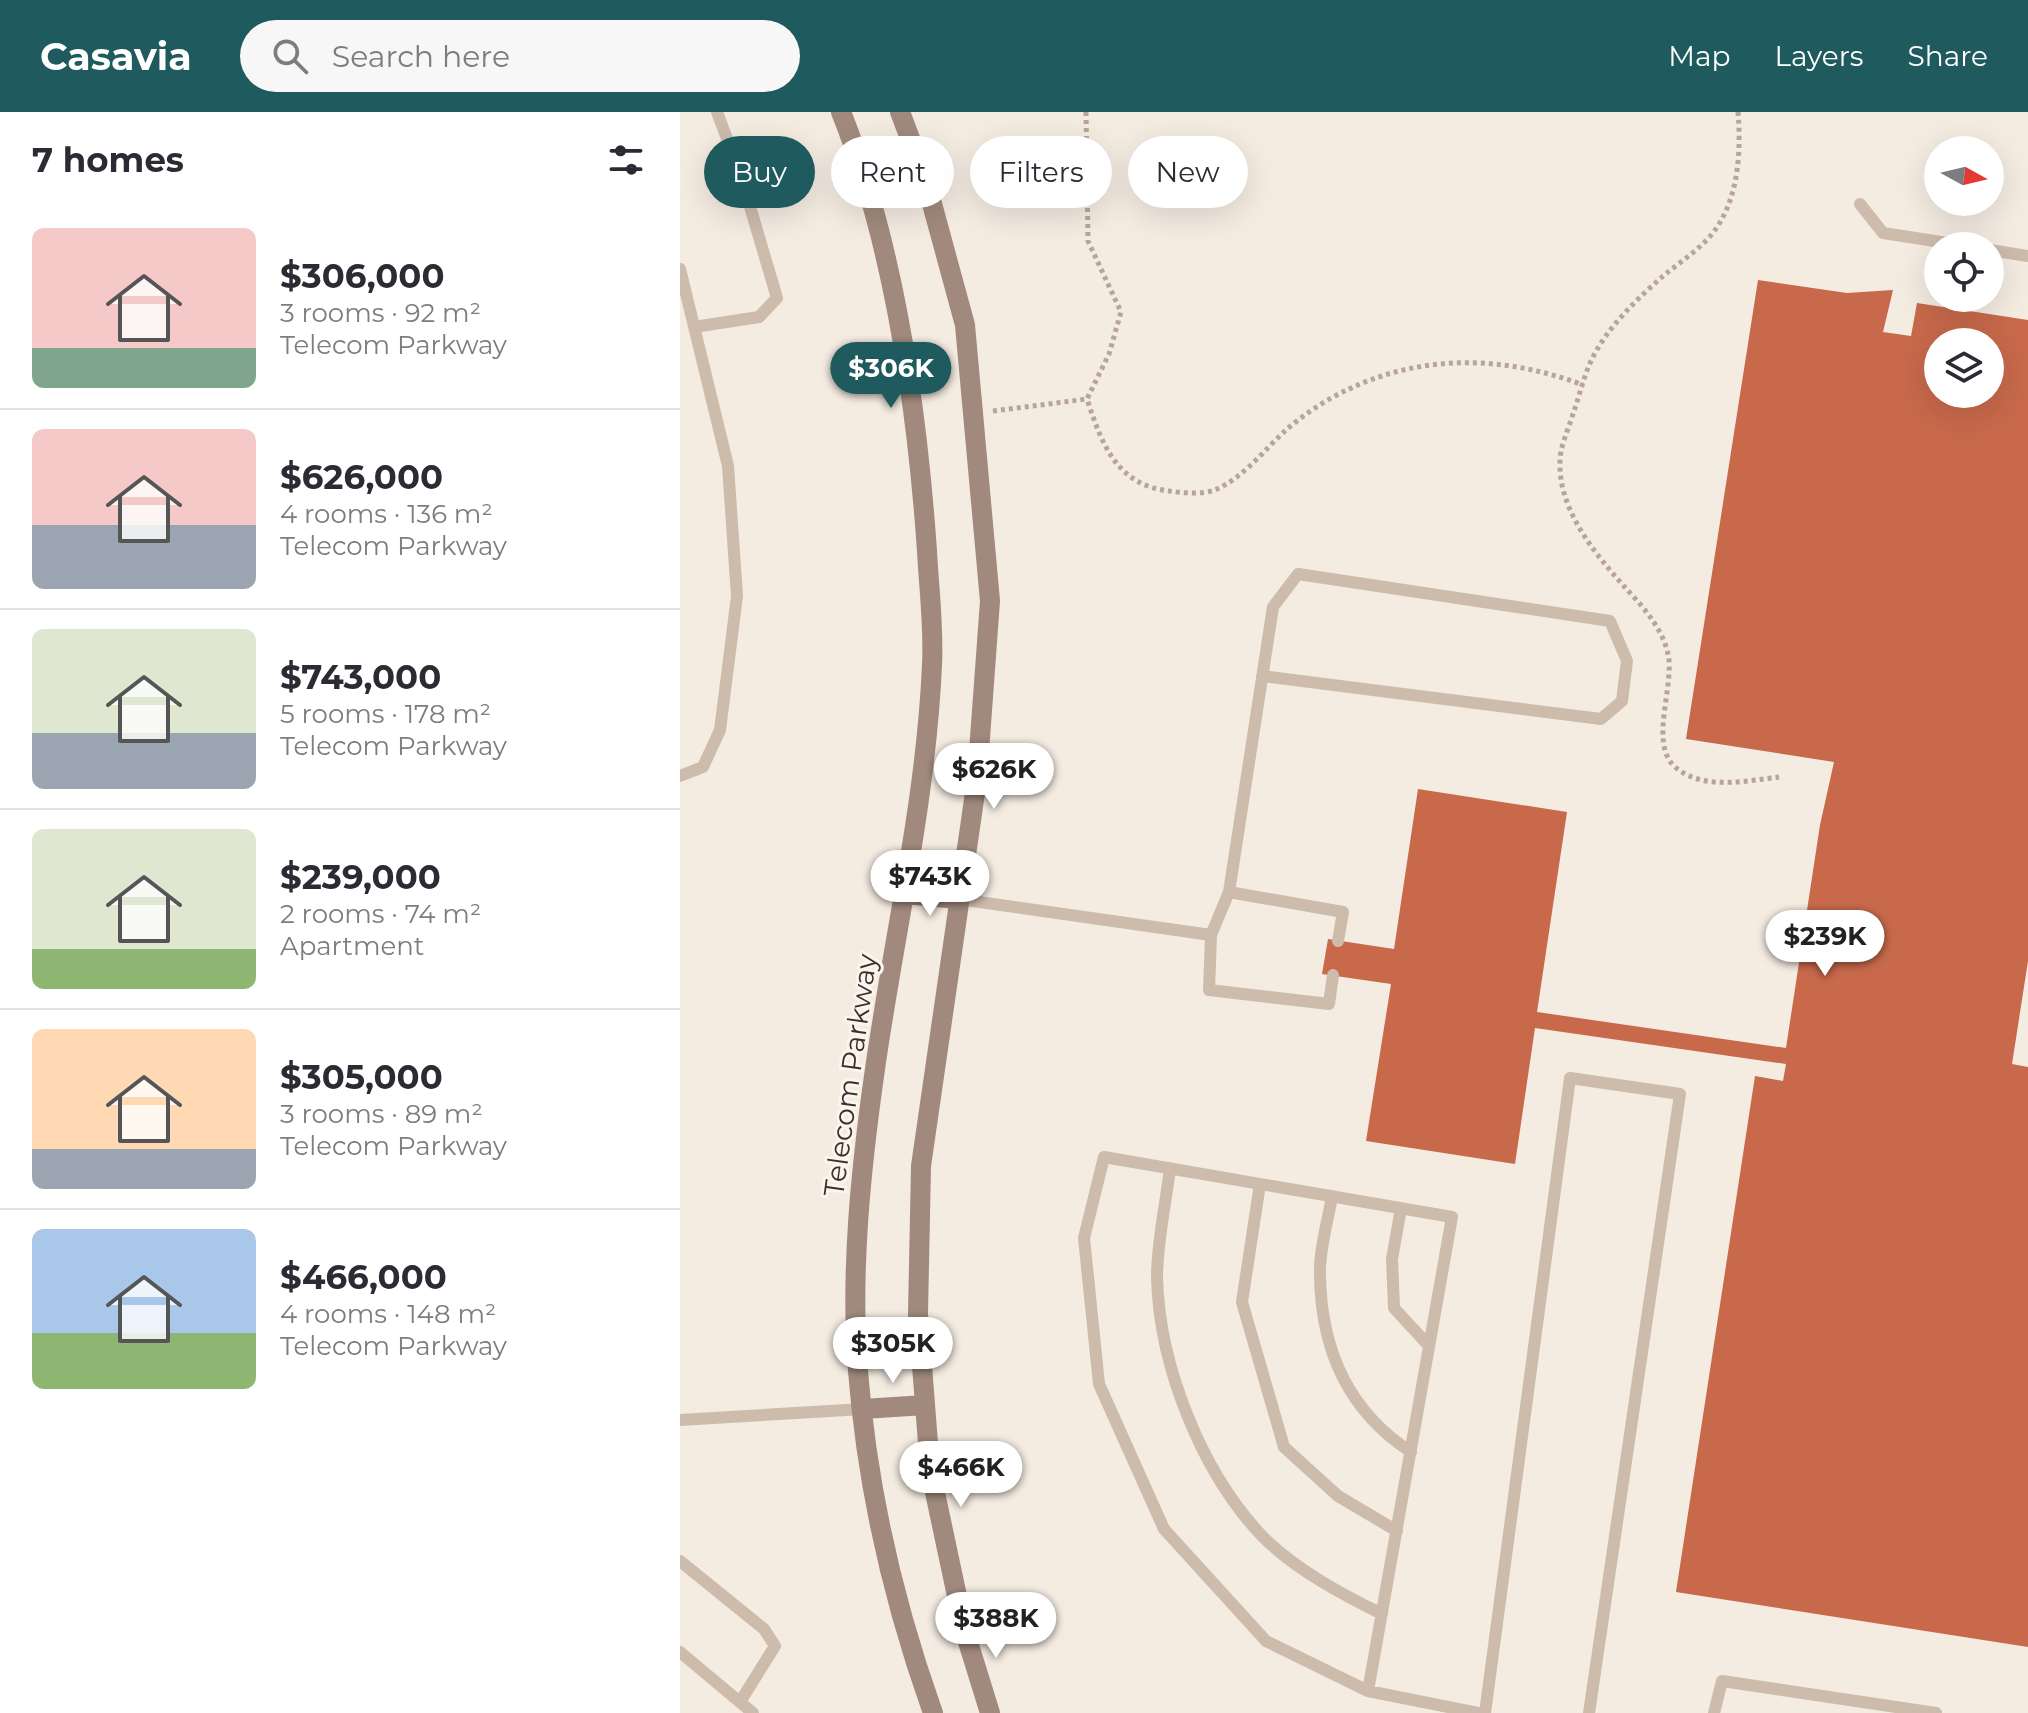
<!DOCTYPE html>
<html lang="en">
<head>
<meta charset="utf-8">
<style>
  :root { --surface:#fff; --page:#f7f7f7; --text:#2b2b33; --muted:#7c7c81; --line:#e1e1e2; --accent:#1f5a5e }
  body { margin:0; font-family:Montserrat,sans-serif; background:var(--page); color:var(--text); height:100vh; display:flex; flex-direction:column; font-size:30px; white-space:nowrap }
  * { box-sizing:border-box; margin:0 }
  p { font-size:26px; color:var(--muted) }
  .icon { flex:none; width:44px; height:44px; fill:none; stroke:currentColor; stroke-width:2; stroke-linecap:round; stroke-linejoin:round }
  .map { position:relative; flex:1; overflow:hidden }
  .drawer { display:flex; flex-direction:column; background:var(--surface); width:680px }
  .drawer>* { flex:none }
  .top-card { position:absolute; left:24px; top:24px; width:760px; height:72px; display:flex; gap:16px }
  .needle { width:52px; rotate:98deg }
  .controls { position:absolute; left:1244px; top:24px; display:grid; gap:16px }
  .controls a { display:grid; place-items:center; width:80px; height:80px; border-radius:50%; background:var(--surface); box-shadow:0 8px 32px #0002; font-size:40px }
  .price { position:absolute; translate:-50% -68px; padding:0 18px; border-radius:28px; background:#fff; color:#222; font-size:26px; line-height:52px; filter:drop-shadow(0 2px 4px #0008) }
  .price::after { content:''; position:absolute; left:50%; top:48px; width:24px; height:18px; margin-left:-12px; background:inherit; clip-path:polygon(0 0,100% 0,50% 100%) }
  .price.current { background:var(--accent); color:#fff }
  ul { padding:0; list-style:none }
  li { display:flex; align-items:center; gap:24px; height:200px; padding:0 32px }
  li+li { border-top:2px solid var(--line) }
  li span { display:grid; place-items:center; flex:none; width:224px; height:160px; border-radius:12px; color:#555 }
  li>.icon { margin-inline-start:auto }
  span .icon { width:96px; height:96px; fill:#fffc; stroke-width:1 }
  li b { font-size:34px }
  h2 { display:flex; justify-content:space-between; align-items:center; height:96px; padding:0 32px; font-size:34px }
  .chip { padding:0 28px; border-radius:36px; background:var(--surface); box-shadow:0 8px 32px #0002; font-size:28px; line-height:72px }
  .chip.current { background:var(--accent); color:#fff }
  header { display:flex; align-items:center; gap:48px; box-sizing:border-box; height:112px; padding:0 40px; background:var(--accent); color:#fff }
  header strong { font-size:38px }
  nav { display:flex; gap:44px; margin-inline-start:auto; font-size:28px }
  .search { width:560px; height:72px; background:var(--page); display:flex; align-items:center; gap:20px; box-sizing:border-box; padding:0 28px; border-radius:44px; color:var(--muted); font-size:30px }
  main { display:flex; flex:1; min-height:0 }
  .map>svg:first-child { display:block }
  .building { fill:#c8694b; fill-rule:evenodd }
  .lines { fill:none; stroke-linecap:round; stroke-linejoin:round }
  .path { stroke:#b9a596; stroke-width:5; stroke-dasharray:4 4; stroke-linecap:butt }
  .lane { stroke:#cdbbac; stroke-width:12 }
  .secondary { stroke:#a18a7d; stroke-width:20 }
  .labels { text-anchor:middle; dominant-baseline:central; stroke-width:6; stroke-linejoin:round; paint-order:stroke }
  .street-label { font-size:28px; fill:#3b302b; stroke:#fbf5ee }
</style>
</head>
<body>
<header>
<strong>Casavia</strong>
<div class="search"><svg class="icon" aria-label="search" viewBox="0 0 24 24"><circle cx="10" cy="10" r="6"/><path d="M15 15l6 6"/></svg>Search here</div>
<nav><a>Map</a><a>Layers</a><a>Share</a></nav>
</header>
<main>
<section class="drawer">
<h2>7 homes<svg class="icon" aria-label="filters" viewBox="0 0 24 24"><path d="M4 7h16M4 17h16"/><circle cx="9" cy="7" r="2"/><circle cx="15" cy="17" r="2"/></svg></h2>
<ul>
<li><span style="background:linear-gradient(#f6c9c9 75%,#7fa58c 0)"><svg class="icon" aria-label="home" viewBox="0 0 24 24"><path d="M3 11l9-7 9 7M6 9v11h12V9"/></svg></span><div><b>$306,000</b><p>3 rooms · 92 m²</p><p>Telecom Parkway</p></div></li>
<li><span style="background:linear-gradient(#f6c9c9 60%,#9aa5b1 0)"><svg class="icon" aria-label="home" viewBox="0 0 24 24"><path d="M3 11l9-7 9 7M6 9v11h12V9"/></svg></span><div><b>$626,000</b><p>4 rooms · 136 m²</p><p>Telecom Parkway</p></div></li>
<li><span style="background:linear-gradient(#dfe7d0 65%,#9aa5b1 0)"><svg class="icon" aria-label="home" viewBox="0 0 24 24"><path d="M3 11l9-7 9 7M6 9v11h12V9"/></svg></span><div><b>$743,000</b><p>5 rooms · 178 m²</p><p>Telecom Parkway</p></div></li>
<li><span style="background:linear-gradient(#dfe7d0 75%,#8fb573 0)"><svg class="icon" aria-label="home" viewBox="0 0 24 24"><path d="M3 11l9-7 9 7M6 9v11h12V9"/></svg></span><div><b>$239,000</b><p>2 rooms · 74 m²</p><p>Apartment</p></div></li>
<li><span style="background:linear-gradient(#ffd9b3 75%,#9aa5b1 0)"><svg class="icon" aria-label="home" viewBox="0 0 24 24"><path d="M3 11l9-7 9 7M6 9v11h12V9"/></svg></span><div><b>$305,000</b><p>3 rooms · 89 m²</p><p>Telecom Parkway</p></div></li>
<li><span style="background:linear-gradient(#a9c7e8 65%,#8fb573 0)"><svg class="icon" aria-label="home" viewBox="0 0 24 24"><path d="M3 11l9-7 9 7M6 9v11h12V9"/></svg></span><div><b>$466,000</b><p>4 rooms · 148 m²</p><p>Telecom Parkway</p></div></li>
</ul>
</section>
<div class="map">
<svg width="1348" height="1601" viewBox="0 0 1348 1601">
  <rect width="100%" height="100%" fill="#f4ebe1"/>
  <path class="building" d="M1078,168L1167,181L1213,178L1203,220L1231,224L1237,191L1348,208V849L1332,952L1348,955V1535L996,1480L1075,964L1103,969L1106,952L855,916L835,1052L686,1029L711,872L642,862L648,827L714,837L738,677L887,700L857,900L1106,936L1140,713L1154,650L1006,627ZM1258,230H1310V282H1258Z"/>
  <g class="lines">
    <path class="path" d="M406,0L408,129L441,200L429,242L407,287C422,333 437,373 489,379C503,381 524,383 537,377C564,365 585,337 606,318C623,303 647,287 667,278C743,241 826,244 903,273
      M1058,0C1061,36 1059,80 1039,112C1026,134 1002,148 982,165C956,188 927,216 912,247C904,263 900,282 894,299C890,312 884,326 881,339C873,390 911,437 942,472C960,492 982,514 988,542C995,573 969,630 994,654C1021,679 1066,669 1099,665
      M313,299L407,287"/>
    <path class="lane" d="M1180,92L1203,121L1287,134
      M1310,138L1348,144
      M0,157L48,354L57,484L40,618L23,655L0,664
      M14,215L79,205L97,186L61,64L37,0
      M582,564L921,607L942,589L947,549L930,509L618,462L593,495L549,780L531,823L529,878L649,892L653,863
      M549,780L663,800L658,829
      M278,787L531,823
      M490,1056C486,1091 477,1130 477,1165C479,1254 522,1362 584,1426C617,1458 661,1482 702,1502
      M580,1072L562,1190L604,1335L658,1384L717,1419
      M652,1084C648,1109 639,1138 640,1163C641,1238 668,1299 731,1340
      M721,1096L712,1147L714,1196L749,1234
      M0,1308L183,1297
      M0,1449L84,1517L95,1534L60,1590
      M0,1540L73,1601
      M688,1579L772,1105L424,1045L404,1126L419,1272L484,1417L586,1529L688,1579L798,1601
      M805,1601L890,966L1000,982L909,1601
      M1034,1601L1042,1569L1256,1601"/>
    <path class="secondary" d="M161,0C215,135 237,295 247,439C249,477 254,516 252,553C246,690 214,823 195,957C181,1055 170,1160 178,1259C187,1374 214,1492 253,1601
      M220,0L245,66L285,213L310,489L297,667L241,1054L238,1202L250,1357L284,1517L310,1601
      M225,782L278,787
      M183,1297L245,1293"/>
  </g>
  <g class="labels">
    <g class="street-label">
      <text transform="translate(170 963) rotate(-82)">Telecom Parkway</text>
    </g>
  </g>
</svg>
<div class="controls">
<a><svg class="needle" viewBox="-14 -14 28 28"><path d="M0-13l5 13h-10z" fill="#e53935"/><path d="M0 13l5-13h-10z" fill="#7c7c81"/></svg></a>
<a><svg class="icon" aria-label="locate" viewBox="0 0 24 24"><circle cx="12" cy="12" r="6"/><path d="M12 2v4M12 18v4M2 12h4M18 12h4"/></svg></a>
<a><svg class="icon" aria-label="layers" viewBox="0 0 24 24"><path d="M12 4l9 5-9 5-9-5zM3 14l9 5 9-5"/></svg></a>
</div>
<b class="price current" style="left:211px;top:298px">$306K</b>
<b class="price" style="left:314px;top:699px">$626K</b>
<b class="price" style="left:250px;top:806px">$743K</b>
<b class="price" style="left:1145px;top:866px">$239K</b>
<b class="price" style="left:213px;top:1273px">$305K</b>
<b class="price" style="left:281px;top:1397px">$466K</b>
<b class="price" style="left:316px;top:1548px">$388K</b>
<div class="top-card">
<a class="chip current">Buy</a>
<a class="chip">Rent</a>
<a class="chip">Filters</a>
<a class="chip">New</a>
</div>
</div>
</main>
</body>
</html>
